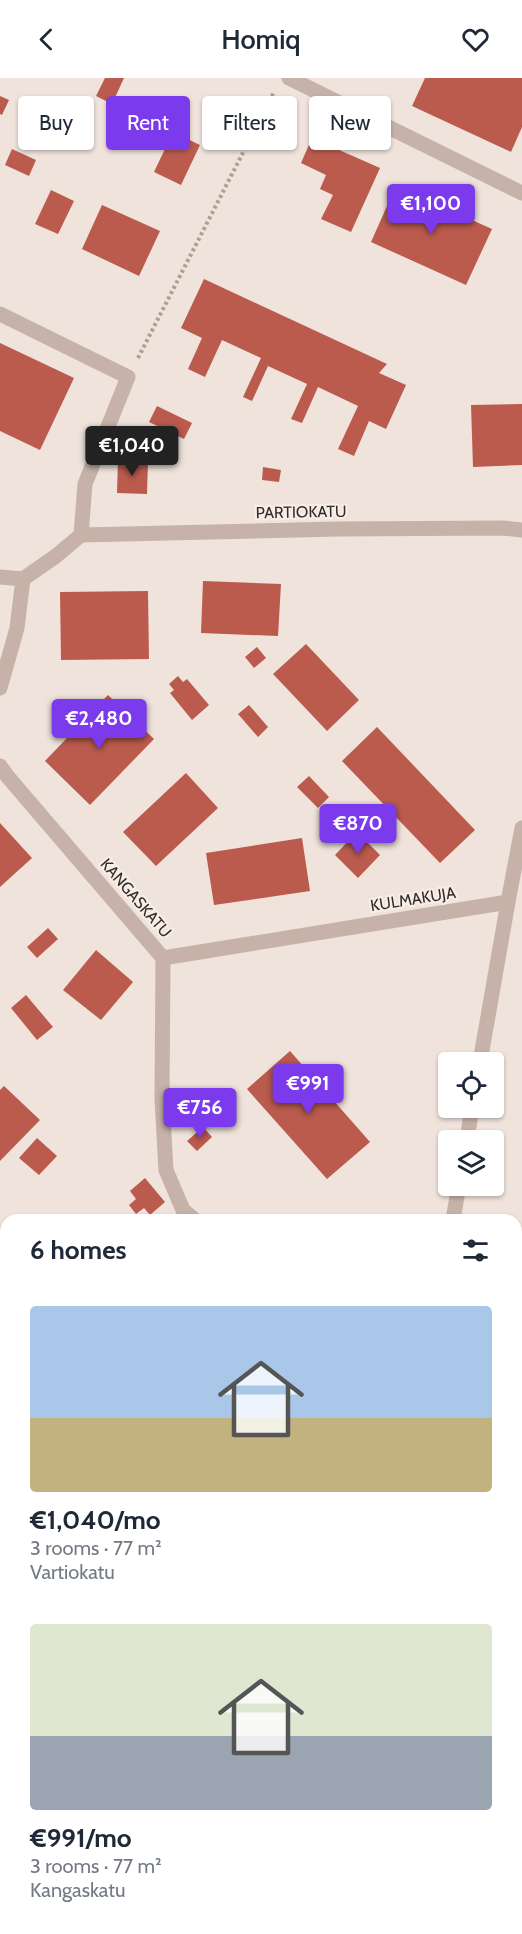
<!DOCTYPE html>
<html lang="en">
<head>
<meta charset="utf-8">
<style>
  :root { --surface:#fff; --page:#f6f6f7; --text:#1f2937; --muted:#747a83; --accent:#7c3aed }
  body { margin:0; font-family:Cabin,sans-serif; background:var(--page); color:var(--text); height:100vh; display:flex; flex-direction:column; font-size:22px; white-space:nowrap }
  * { box-sizing:border-box; margin:0 }
  p { font-size:20px; color:var(--muted) }
  .icon { flex:none; width:33px; height:33px; fill:none; stroke:currentColor; stroke-width:2; stroke-linecap:round; stroke-linejoin:round }
  .map { position:relative; flex:1; overflow:hidden }
  .details { position:absolute; left:0px; top:1136px; width:522px; height:722px; display:flex; flex-direction:column; background:var(--surface); border-radius:18px 18px 0 0; box-shadow:0 2px 4px #0004 }
  .details>* { flex:none }
  .top-card { position:absolute; left:18px; top:18px; width:486px; height:54px; display:flex; gap:12px }
  .controls { position:absolute; left:438px; top:974px; display:grid; gap:12px }
  .controls a { display:grid; place-items:center; width:66px; height:66px; border-radius:6px; background:var(--surface); box-shadow:0 2px 4px #0004; font-size:30px }
  .price { position:absolute; translate:-50% -51px; padding:0 14px; border-radius:6px; background:var(--accent); color:#fff; font-size:20px; line-height:39px; filter:drop-shadow(0 2px 3px #0008) }
  .price::after { content:''; position:absolute; left:50%; top:36px; width:18px; height:14px; margin-left:-9px; background:inherit; clip-path:polygon(0 0,100% 0,50% 100%) }
  .price.active { background:#222; color:#fff }
  ul { padding:0; list-style:none }
  li { display:grid; align-content:center; gap:12px; height:318px; padding:0 30px }
  li span { display:grid; place-items:center; height:186px; border-radius:6px; color:#555 }
  li>.icon { margin-inline-start:auto }
  span .icon { width:108px; height:108px; fill:#fffc; stroke-width:1 }
  li b { font-size:26px }
  h2 { display:flex; justify-content:space-between; align-items:center; height:72px; padding:0 30px; font-size:26px }
  .chip { padding:0 21px; border-radius:6px; background:var(--surface); box-shadow:0 2px 4px #0004; font-size:21px; line-height:54px }
  .chip.active { background:var(--accent); color:#fff }
  header { display:flex; justify-content:space-between; align-items:center; height:78px; padding:0 30px; background:var(--surface); font-size:27px; font-weight:600 }
  .map>svg:first-child { display:block }
  .green { fill:#b6bd9d }
  .building { fill:#bb5b4e }
  .lines { fill:none; stroke-linecap:round; stroke-linejoin:round }
  .path { stroke:#b29c93; stroke-width:4; stroke-dasharray:3 3; stroke-linecap:butt }
  .minor { stroke:#c6b2a8; stroke-width:15 }
  .labels { text-anchor:middle; dominant-baseline:central; stroke-width:4.5; stroke-linejoin:round; paint-order:stroke }
  .street-label { font-size:16px; fill:#342a28; stroke:#f7eee7 }
</style>
</head>
<body>
<header><svg class="icon" aria-label="back" viewBox="0 0 24 24"><path d="M15 5l-7 7 7 7"/></svg>Homiq<svg class="icon" aria-label="heart" viewBox="0 0 24 24"><path d="M12 20l-8-8c-3-5 5-10 8-4 3-6 11-1 8 4z"/></svg></header>
<div class="map">
<svg width="522" height="1856" viewBox="0 0 522 1856">
  <rect width="100%" height="100%" fill="#efe3db"/>
  <path class="green" d="M6,1699V1851H99L93,1856H0V1704Z"/>
  <path class="building" d="M105,0H124L112,26L96,18Z
    M425,0H522V49L511,74L412,28Z
    M0,18L9,22L2,37L0,36Z
    M173,54L200,67L181,107L154,94Z
    M312,60L380,90L351,154L321,141L333,117L320,111L326,97L301,85Z
    M12,71L36,82L29,98L5,87Z
    M396,108L492,151L466,207L371,164Z
    M51,112L74,123L58,156L35,146Z
    M102,127L160,153L139,198L82,171Z
    M204,201L387,286L379,295L406,307L386,351L369,343L354,378L338,371L358,328L318,309L302,345L291,341L307,306L268,288L252,323L243,319L261,280L222,262L205,299L188,291L202,260L181,250Z
    M0,265L74,300L40,372L0,353Z
    M522,326V387L473,389L471,327Z
    M157,328L192,345L184,361L149,344Z
    M118,381L148,383L147,416L117,415Z
    M263,389L281,392L279,404L262,402Z
    M203,503L281,506L278,558L201,555Z
    M148,513L149,581L61,582L60,514Z
    M306,566L359,622L327,653L273,596Z
    M257,569L266,580L254,590L245,579Z
    M178,598L183,604L187,601L209,627L192,642L170,615L174,612L169,606Z
    M108,617L154,661L90,727L45,683Z
    M249,627L268,649L258,659L238,636Z
    M377,649L475,752L440,785L342,683Z
    M186,695L218,730L156,788L123,754Z
    M309,698L329,719L318,730L297,709Z
    M0,745L32,780L0,809Z
    M357,754L380,777L358,800L335,777Z
    M302,760L310,813L214,827L206,775Z
    M48,850L58,861L37,880L27,869Z
    M96,872L133,904L101,942L63,912Z
    M26,917L53,949L37,962L11,930Z
    M290,973L370,1064L327,1101L247,1011Z
    M4,1008L40,1042L0,1083V1012Z
    M203,1049L212,1059L197,1073L187,1063Z
    M37,1060L57,1078L39,1097L19,1080Z
    M145,1100L165,1124L150,1137L144,1130L136,1136L129,1127L136,1121L130,1113Z
    M522,1166V1220L518,1224L516,1222V1172Z
    M0,1238L6,1243V1249L0,1255Z
    M522,1335V1390L516,1384V1341Z
    M516,1818L522,1824V1856H474L473,1854L476,1851H516Z"/>
  <g class="lines">
    <path class="path" d="M138,280L274,14"/>
    <path class="minor" d="M289,0L522,115
      M0,236L128,299L85,406L81,457L56,478L23,501L17,550L0,610
      M81,457L338,451L503,450L522,452
      M0,499L23,501
      M0,688L8,699L163,880L162,1021L166,1092L183,1132L195,1142
      M508,824L522,750
      M163,880L508,824L480,984
      M467,1062L472,1029
      M453,1142L459,1107
      M0,1192L6,1199
      M516,1270L522,1277
      M0,1320L6,1314
      M516,1772L522,1779"/>
  </g>
  <g class="labels">
    <g class="street-label">
      <text transform="translate(301 434) rotate(-1)">PARTIOKATU</text>
      <text transform="translate(136 820) rotate(49)">KANGASKATU</text>
      <text transform="translate(413 821) rotate(-9)">KULMAKUJA</text>
    </g>
  </g>
</svg>
<div class="controls">
<a><svg class="icon" aria-label="locate" viewBox="0 0 24 24"><circle cx="12" cy="12" r="6"/><path d="M12 2v4M12 18v4M2 12h4M18 12h4"/></svg></a>
<a><svg class="icon" aria-label="layers" viewBox="0 0 24 24"><path d="M12 4l9 5-9 5-9-5zM3 14l9 5 9-5"/></svg></a>
</div>
<b class="price" style="left:431px;top:157px">€1,100</b>
<b class="price active" style="left:132px;top:399px">€1,040</b>
<b class="price" style="left:99px;top:672px">€2,480</b>
<b class="price" style="left:358px;top:777px">€870</b>
<b class="price" style="left:308px;top:1037px">€991</b>
<b class="price" style="left:200px;top:1061px">€756</b>
<div class="top-card">
<a class="chip">Buy</a>
<a class="chip active">Rent</a>
<a class="chip">Filters</a>
<a class="chip">New</a>
</div>
<section class="details">
<h2>6 homes<svg class="icon" aria-label="filters" viewBox="0 0 24 24"><path d="M4 7h16M4 17h16"/><circle cx="9" cy="7" r="2"/><circle cx="15" cy="17" r="2"/></svg></h2>
<ul>
<li><span style="background:linear-gradient(#a9c7e8 60%,#c2b280 0)"><svg class="icon" aria-label="home" viewBox="0 0 24 24"><path d="M3 11l9-7 9 7M6 9v11h12V9"/></svg></span><div><b>€1,040/mo</b><p>3 rooms · 77 m²</p><p>Vartiokatu</p></div></li>
<li><span style="background:linear-gradient(#dfe7d0 60%,#9aa5b1 0)"><svg class="icon" aria-label="home" viewBox="0 0 24 24"><path d="M3 11l9-7 9 7M6 9v11h12V9"/></svg></span><div><b>€991/mo</b><p>3 rooms · 77 m²</p><p>Kangaskatu</p></div></li>
</ul>
</section>
</div>
</body>
</html>
